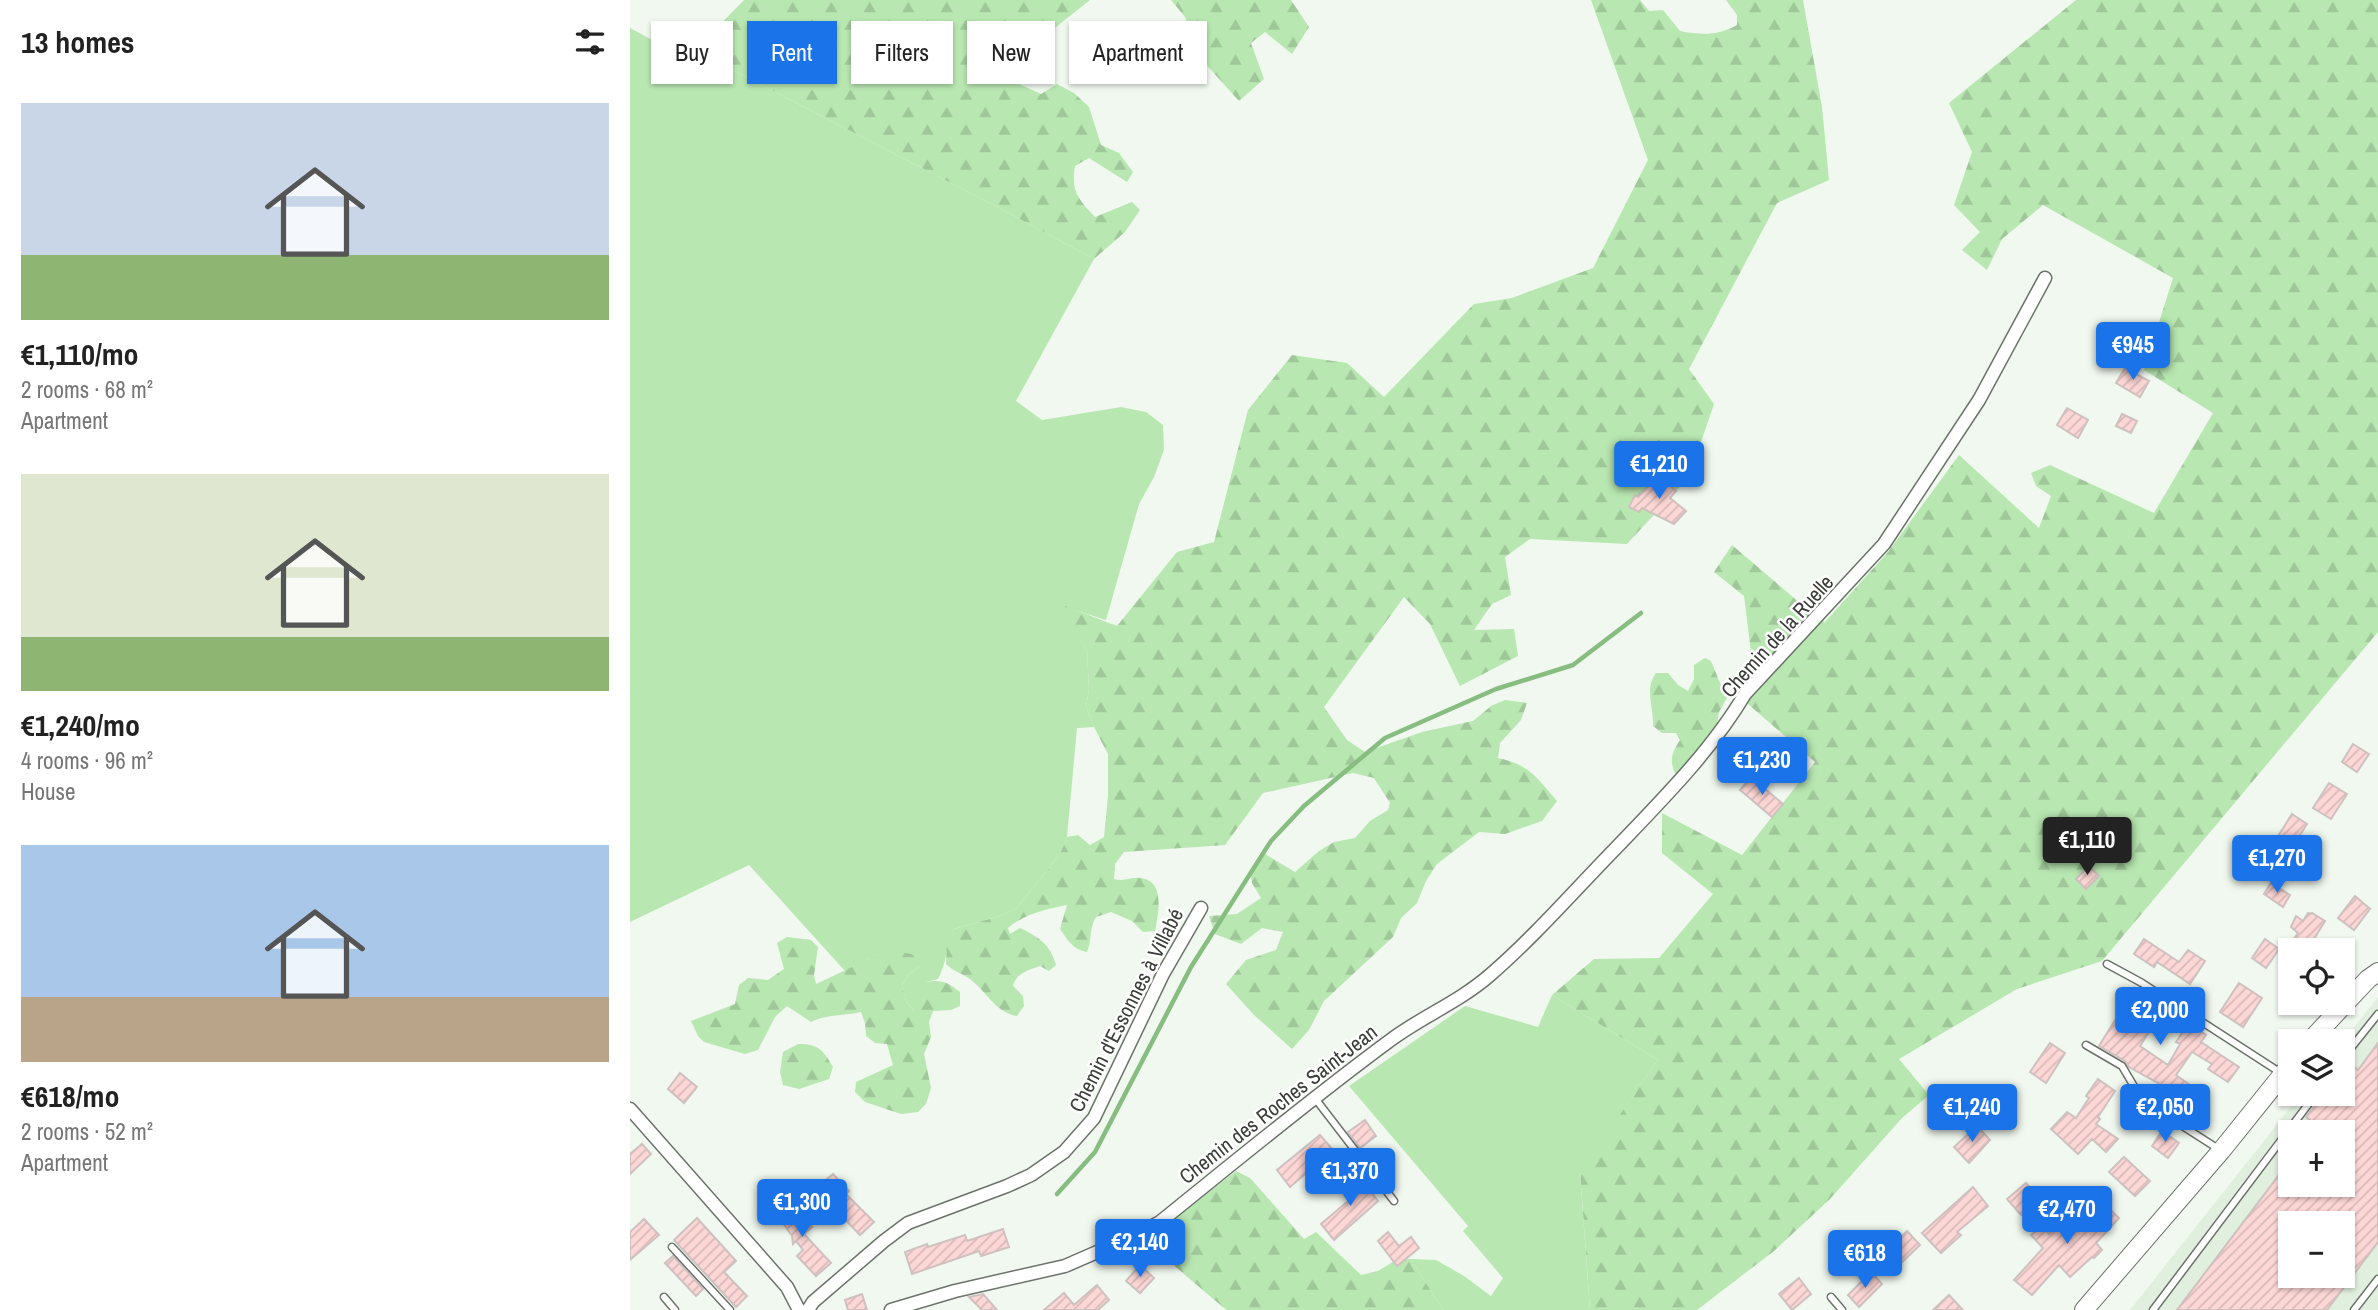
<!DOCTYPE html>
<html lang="en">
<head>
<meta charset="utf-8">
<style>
  :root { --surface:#fff; --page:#f2f2f2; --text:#222; --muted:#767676; --accent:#1a73e8 }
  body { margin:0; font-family:"Archivo Narrow",sans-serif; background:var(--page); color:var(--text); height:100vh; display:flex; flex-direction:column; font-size:26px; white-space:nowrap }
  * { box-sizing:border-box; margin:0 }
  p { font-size:23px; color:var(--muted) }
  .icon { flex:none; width:38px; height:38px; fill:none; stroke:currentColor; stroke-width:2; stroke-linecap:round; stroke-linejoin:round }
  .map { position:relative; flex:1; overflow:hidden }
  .panel { display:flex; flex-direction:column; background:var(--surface); width:630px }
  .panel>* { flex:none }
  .top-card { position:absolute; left:21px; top:21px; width:665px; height:63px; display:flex; gap:14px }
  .buttons { position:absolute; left:1648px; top:938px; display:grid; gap:14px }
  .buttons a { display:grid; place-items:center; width:77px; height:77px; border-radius:0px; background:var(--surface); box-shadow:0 2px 5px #0004; font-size:35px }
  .price { position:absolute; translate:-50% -60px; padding:0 16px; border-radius:7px; background:var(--accent); color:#fff; font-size:23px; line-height:46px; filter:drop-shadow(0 2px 4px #0008) }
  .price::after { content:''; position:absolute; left:50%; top:42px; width:21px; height:16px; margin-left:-10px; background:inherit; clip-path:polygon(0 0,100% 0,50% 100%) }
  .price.active { background:#222; color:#fff }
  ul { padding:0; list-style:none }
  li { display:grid; align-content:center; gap:14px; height:371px; padding:0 21px }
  li span { display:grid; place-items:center; height:217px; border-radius:0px; color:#555 }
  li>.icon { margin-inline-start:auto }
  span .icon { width:126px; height:126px; fill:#fffc; stroke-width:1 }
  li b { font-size:30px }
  h2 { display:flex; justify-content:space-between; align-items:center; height:84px; padding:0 21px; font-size:30px }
  .chip { padding:0 24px; border-radius:0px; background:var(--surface); box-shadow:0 2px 5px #0004; font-size:24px; line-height:63px }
  .chip.active { background:var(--accent); color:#fff }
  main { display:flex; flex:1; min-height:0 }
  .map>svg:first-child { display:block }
  .built { fill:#e1efdf; fill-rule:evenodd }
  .green { fill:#b8e7b1 }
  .forest { fill:url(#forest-firs) }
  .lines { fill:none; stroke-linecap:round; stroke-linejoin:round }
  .stream { stroke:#87bd80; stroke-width:4.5 }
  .building { fill:url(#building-hatch); stroke:#cec1c0; stroke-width:2; fill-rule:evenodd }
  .lane-casing { stroke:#6c736b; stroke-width:9 }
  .street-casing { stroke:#6c736b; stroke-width:15 }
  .secondary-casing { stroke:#6c736b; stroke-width:20 }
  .lane { stroke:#fff; stroke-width:6 }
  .street { stroke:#fff; stroke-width:12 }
  .secondary { stroke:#fff; stroke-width:18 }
  .labels { text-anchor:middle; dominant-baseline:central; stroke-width:5; stroke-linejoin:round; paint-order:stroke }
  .street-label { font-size:21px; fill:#3a3d39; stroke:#fff }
</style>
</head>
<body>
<main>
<section class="panel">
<h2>13 homes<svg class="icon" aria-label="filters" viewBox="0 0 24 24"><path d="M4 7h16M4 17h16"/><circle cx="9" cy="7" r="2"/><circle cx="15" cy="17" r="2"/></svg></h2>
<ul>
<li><span style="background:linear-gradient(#c9d6e8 70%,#8fb573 0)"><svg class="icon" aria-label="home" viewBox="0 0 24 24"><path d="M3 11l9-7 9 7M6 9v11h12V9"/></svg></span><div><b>€1,110/mo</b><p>2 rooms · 68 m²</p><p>Apartment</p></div></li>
<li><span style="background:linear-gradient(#dfe7d0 75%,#8fb573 0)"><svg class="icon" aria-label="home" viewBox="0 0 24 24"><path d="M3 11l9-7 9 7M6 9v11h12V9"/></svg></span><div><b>€1,240/mo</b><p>4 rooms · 96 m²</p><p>House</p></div></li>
<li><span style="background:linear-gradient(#a9c7e8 70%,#b9a48a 0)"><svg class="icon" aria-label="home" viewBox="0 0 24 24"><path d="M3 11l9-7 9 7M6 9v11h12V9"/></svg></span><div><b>€618/mo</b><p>2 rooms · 52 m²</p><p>Apartment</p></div></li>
</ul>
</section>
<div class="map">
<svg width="1748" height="1310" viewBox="0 0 1748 1310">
  <defs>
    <pattern id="forest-firs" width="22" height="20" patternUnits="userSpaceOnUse" patternTransform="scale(1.75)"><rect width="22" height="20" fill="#b8e7b1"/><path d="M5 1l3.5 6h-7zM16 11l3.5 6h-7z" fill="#9fc799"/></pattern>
    <pattern id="building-hatch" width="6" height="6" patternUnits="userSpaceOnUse" patternTransform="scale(1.75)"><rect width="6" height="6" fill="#fcd7d5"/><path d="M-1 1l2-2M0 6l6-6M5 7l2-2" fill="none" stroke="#d9b9b8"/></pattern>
  </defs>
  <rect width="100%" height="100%" fill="#f0f8ef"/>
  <path class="built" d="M1748,997V1310H1500L1671,1094H1713V1041ZM1661,1132H1713V1185H1661ZM1661,1223H1713V1276H1661Z"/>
  <path class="green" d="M0,28L54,57L87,62L373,210L464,259L386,401L412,420L491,407L516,412L533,425L534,450L524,477L509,504L476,620L435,607L433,620L457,649L459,690L456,707L464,727L447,728L437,837L430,854L387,908L370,916L324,929C316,946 317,962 308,979L296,982L289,1005L284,1011L276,1001L272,986L278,975L291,965L241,958L215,971L119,865L0,922Z
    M922,995L1028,1060L950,1173L960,1310H813L781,1259L806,1260L834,1276L861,1296L873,1278L833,1231L838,1226L719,1086L835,1006L908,1027Z"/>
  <path class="forest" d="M114,0H460L372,70L389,84L411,94L427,84L444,93L459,107L471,145L489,153L503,172L497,182L459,158L445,166C441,191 447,198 465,217L502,202L510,210L495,232L464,259L373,210L87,62L74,41Z
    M541,0H661L679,27L662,54L635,32L621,43L634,79L609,101L572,60L555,17Z
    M961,0H1010L1019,11L1033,10L1050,31C1071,35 1088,36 1107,25V15L1096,0H1173L1192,107L1199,180L1147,203L1059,369L1084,404L1059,477L997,544L900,539L875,557L881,595L862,604L844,630L884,629L888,656L830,686L800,624L774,597L694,707L717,740L735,752L792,732L843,721L861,706L875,700L897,703L891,720L870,743L868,758C900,765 906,777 927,801L912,821L875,834L849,832L807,864L796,881L787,903L771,918L763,937L694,1001L679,1030L662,1049L624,1015L596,984L616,960L646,950L653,932L632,928L611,944L585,934L579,916L607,914L631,898L622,883L620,871L635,854L665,872L689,851L704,842L725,838L740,821L758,810L760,803L744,778L723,773L633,793L595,845L494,852L485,864L484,879C494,882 501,877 511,878C536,881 528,915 525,931L513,932L502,921L481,912L466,917C459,928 462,940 457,952C443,950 437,939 430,929L437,905C417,909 394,914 378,928L380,934L390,928C410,938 420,944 426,965L419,971L410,966C399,970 386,973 383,986L393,996L394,1006L387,1016C364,1013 354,986 335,976C328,972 322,970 316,964L317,944L324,929L370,916L387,908L430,854L437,837L448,835L460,845L474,837L478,796V754L464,727L456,707L459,690L457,649L432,620L435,606L487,626L547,552L584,542L618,410L662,355L717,363L754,397L844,304L882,298L963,268L1018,160Z
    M1446,0H1748V632L1472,961L1387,989L1269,1059L1299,1095L1272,1118L1200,1199L1144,1251L1067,1310H960L950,1172L1028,1060L922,995L964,959L1029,958L1083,894L1032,853V813L1112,855L1185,762L1111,698L1121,652L1114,596L1084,572L1102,545L1171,604L1185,589L1194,623L1258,552L1329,455L1409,528L1421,496L1406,486L1401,473L1420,465L1524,513L1583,413L1514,370L1543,278L1413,205L1372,239L1357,270L1332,250L1350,232L1324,205L1342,152L1319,103Z
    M1075,658L1081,661L1090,683L1099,694L1089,712L1087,726L1059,774L1045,773C1039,759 1042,753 1050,740L1046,733H1032L1023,726C1024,708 1014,688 1026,673H1038L1048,685L1058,691L1064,679V665Z
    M157,937L181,940L188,947L184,975L186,984L241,958L272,952L289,956L291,965L278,975L272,986L276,1001L283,1010L289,1005V991L296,982C311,979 318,982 330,992V1006L321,1010L303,1011L299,1022L301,1037L294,1054L301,1088L296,1104L288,1112L271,1114L235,1102L225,1092L226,1082L263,1065L257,1044L245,1043L236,1036L235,1023L231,1012C214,1016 197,1014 181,1022L157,1006L145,1017L128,1050L115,1054L74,1042L68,1036L61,1021L105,1004L109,985L118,978L138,980L154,969L147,943Z
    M168,1044C189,1044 193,1050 203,1067L199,1079L169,1089L153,1085L150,1072L153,1052Z
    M606,1171L620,1178L674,1239L686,1232L731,1275L748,1271L768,1259H781L813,1310H597L594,1308L515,1241Z"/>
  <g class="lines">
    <path class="stream" d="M427,1194L465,1152L561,967L641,841L674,806L755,738L866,689L943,665L1011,613"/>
  </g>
  <path class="building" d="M1495,368L1519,381L1510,397L1486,383Z
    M1437,408L1458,420L1448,438L1427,425Z
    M1492,414L1507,421L1501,433L1486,426Z
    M1029,475L1046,491L1040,498L1056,511L1044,524L1012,508L1009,512L999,507L1005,495L1008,497Z
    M1723,744L1739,754L1727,772L1712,762Z
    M1121,777L1153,804L1142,817L1110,790Z
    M1699,783L1717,794L1701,819L1683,808Z
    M1662,814L1677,824L1665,843L1690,863L1680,876L1668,866L1669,865L1641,847Z
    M1459,866L1469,876L1456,889L1446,879Z
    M1641,883L1660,895L1653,907L1634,894Z
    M1725,896L1740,909L1724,930L1708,918Z
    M1678,913L1680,914L1682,913L1695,921L1682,942L1679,940L1676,944L1665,937L1668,933L1661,927L1666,916L1673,921Z
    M1514,939L1549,962L1558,950L1575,961L1560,984L1527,962L1524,967L1504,954Z
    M1635,939L1649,949L1636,968L1622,958Z
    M1609,983L1632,998L1613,1027L1590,1012Z
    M1505,988L1535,1007L1510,1046L1538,1065L1550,1044L1546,1042L1559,1023L1576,1035L1571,1042L1609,1067L1598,1082L1578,1069L1582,1064L1562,1052L1546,1075L1567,1090L1556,1105L1541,1095L1544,1092L1499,1067L1495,1061L1469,1046Z
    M1420,1043L1435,1053L1416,1083L1400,1072Z
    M1748,1043V1242L1697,1310H1547L1661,1159V1185H1713V1132H1672L1681,1121L1676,1117L1694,1094H1713V1064L1717,1062L1728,1070ZM1661,1223H1713V1276H1661Z
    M50,1073L67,1087L54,1103L38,1089Z
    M1468,1079L1485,1091L1468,1117L1470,1119L1466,1124L1488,1139L1476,1152L1462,1139L1448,1154L1421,1129L1437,1112L1446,1118L1459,1098L1456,1096Z
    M735,1120L746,1136L730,1148L718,1132Z
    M1347,1126L1360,1140L1339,1163L1324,1147Z
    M1532,1131L1549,1143L1538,1158L1522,1146Z
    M690,1135L703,1150L660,1187L647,1170Z
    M12,1144L21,1154L0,1174V1154Z
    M1494,1157L1520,1181L1505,1196L1479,1172Z
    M203,1174L219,1191L216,1194L244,1222L230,1235L208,1212L209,1210L203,1205L205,1203L189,1186Z
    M724,1175L729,1181L731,1179L748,1201L704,1240L691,1224L724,1196L713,1184Z
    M1396,1183L1410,1198L1391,1215L1377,1199Z
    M1343,1187L1358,1206L1327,1232L1331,1235L1311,1253L1292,1233Z
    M1470,1200L1489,1218L1466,1243L1472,1250L1464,1258L1462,1257L1440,1277L1429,1265L1402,1295L1384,1280L1413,1248L1401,1235L1412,1226L1419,1234L1446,1211L1452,1217Z
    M154,1201L182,1227L174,1234L201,1263L186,1276L167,1256L173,1250L166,1241L163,1244L162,1236L144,1210Z
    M67,1218L106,1261L94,1272L117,1296L106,1307L44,1240Z
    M14,1219L29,1235L0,1260V1232Z
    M373,1229L379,1247L351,1256L349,1251L282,1274L275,1252L297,1244L298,1247L335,1235L337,1241Z
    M1277,1231L1290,1245L1268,1266L1255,1252Z
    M758,1232L769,1246L781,1237L789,1248L767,1266L748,1241Z
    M43,1256L73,1289L66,1296L35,1263Z
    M510,1265L524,1278L510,1293L496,1281Z
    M1241,1272L1252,1284L1229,1307L1218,1295Z
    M1169,1278L1181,1294L1162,1310L1149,1294Z
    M467,1285L479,1300L468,1310H414L434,1293L444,1305Z
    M232,1294L237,1310H218L215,1300Z
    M353,1294L367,1310H352L339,1297Z
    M1319,1295L1333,1310H1303Z"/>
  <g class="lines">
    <defs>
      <path id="lane" d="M1477,964L1512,983L1651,1073
        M1456,1045L1492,1066L1512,1100L1590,1150
        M1713,1058L1748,1014
        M684,1097L764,1201
        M42,1247L100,1310
        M34,1297L45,1310
        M1201,1297L1212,1310
        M1523,1310L1686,1094
        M1724,1310L1748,1279"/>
      <path id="street" d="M0,1109L157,1287L169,1310
        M178,1310L183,1302L254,1241L278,1223L377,1186L401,1175L434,1152L464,1118L533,974L571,908
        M261,1310L325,1291L435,1266L506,1235L530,1222C607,1160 683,1097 762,1039C793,1016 829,1002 860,975C905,936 944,891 986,848C1031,801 1082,750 1115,694L1254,544L1349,400L1415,278"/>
      <path id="secondary" d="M1680,1041L1738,979L1748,972
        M1454,1310L1591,1151L1661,1064"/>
    </defs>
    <use href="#lane" class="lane-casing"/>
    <use href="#street" class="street-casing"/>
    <use href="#secondary" class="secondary-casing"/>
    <use href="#lane" class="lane"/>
    <use href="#street" class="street"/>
    <use href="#secondary" class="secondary"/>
  </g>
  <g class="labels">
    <g class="street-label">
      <text transform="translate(1147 636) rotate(-48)">Chemin de la Ruelle</text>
      <text transform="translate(496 1010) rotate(-63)">Chemin d'Essonnes à Villabé</text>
      <text transform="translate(648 1104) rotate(-38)">Chemin des Roches Saint-Jean</text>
    </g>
  </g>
</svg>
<div class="buttons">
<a><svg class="icon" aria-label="locate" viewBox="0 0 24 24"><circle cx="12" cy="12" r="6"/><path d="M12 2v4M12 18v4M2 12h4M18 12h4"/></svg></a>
<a><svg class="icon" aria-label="layers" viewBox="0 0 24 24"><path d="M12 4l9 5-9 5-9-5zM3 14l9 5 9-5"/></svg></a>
<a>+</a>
<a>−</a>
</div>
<b class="price" style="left:1503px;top:382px">€945</b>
<b class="price" style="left:1029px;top:501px">€1,210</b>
<b class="price" style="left:1132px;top:797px">€1,230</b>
<b class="price active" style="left:1457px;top:877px">€1,110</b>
<b class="price" style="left:1647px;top:895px">€1,270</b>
<b class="price" style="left:1530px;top:1047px">€2,000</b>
<b class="price" style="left:1342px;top:1144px">€1,240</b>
<b class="price" style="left:1535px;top:1144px">€2,050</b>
<b class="price" style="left:720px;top:1208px">€1,370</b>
<b class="price" style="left:172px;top:1239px">€1,300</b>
<b class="price" style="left:1437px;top:1246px">€2,470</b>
<b class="price" style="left:510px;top:1279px">€2,140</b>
<b class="price" style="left:1235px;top:1290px">€618</b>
<div class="top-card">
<a class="chip">Buy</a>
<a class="chip active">Rent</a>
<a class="chip">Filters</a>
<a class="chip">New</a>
<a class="chip">Apartment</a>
</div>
</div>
</main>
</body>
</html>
